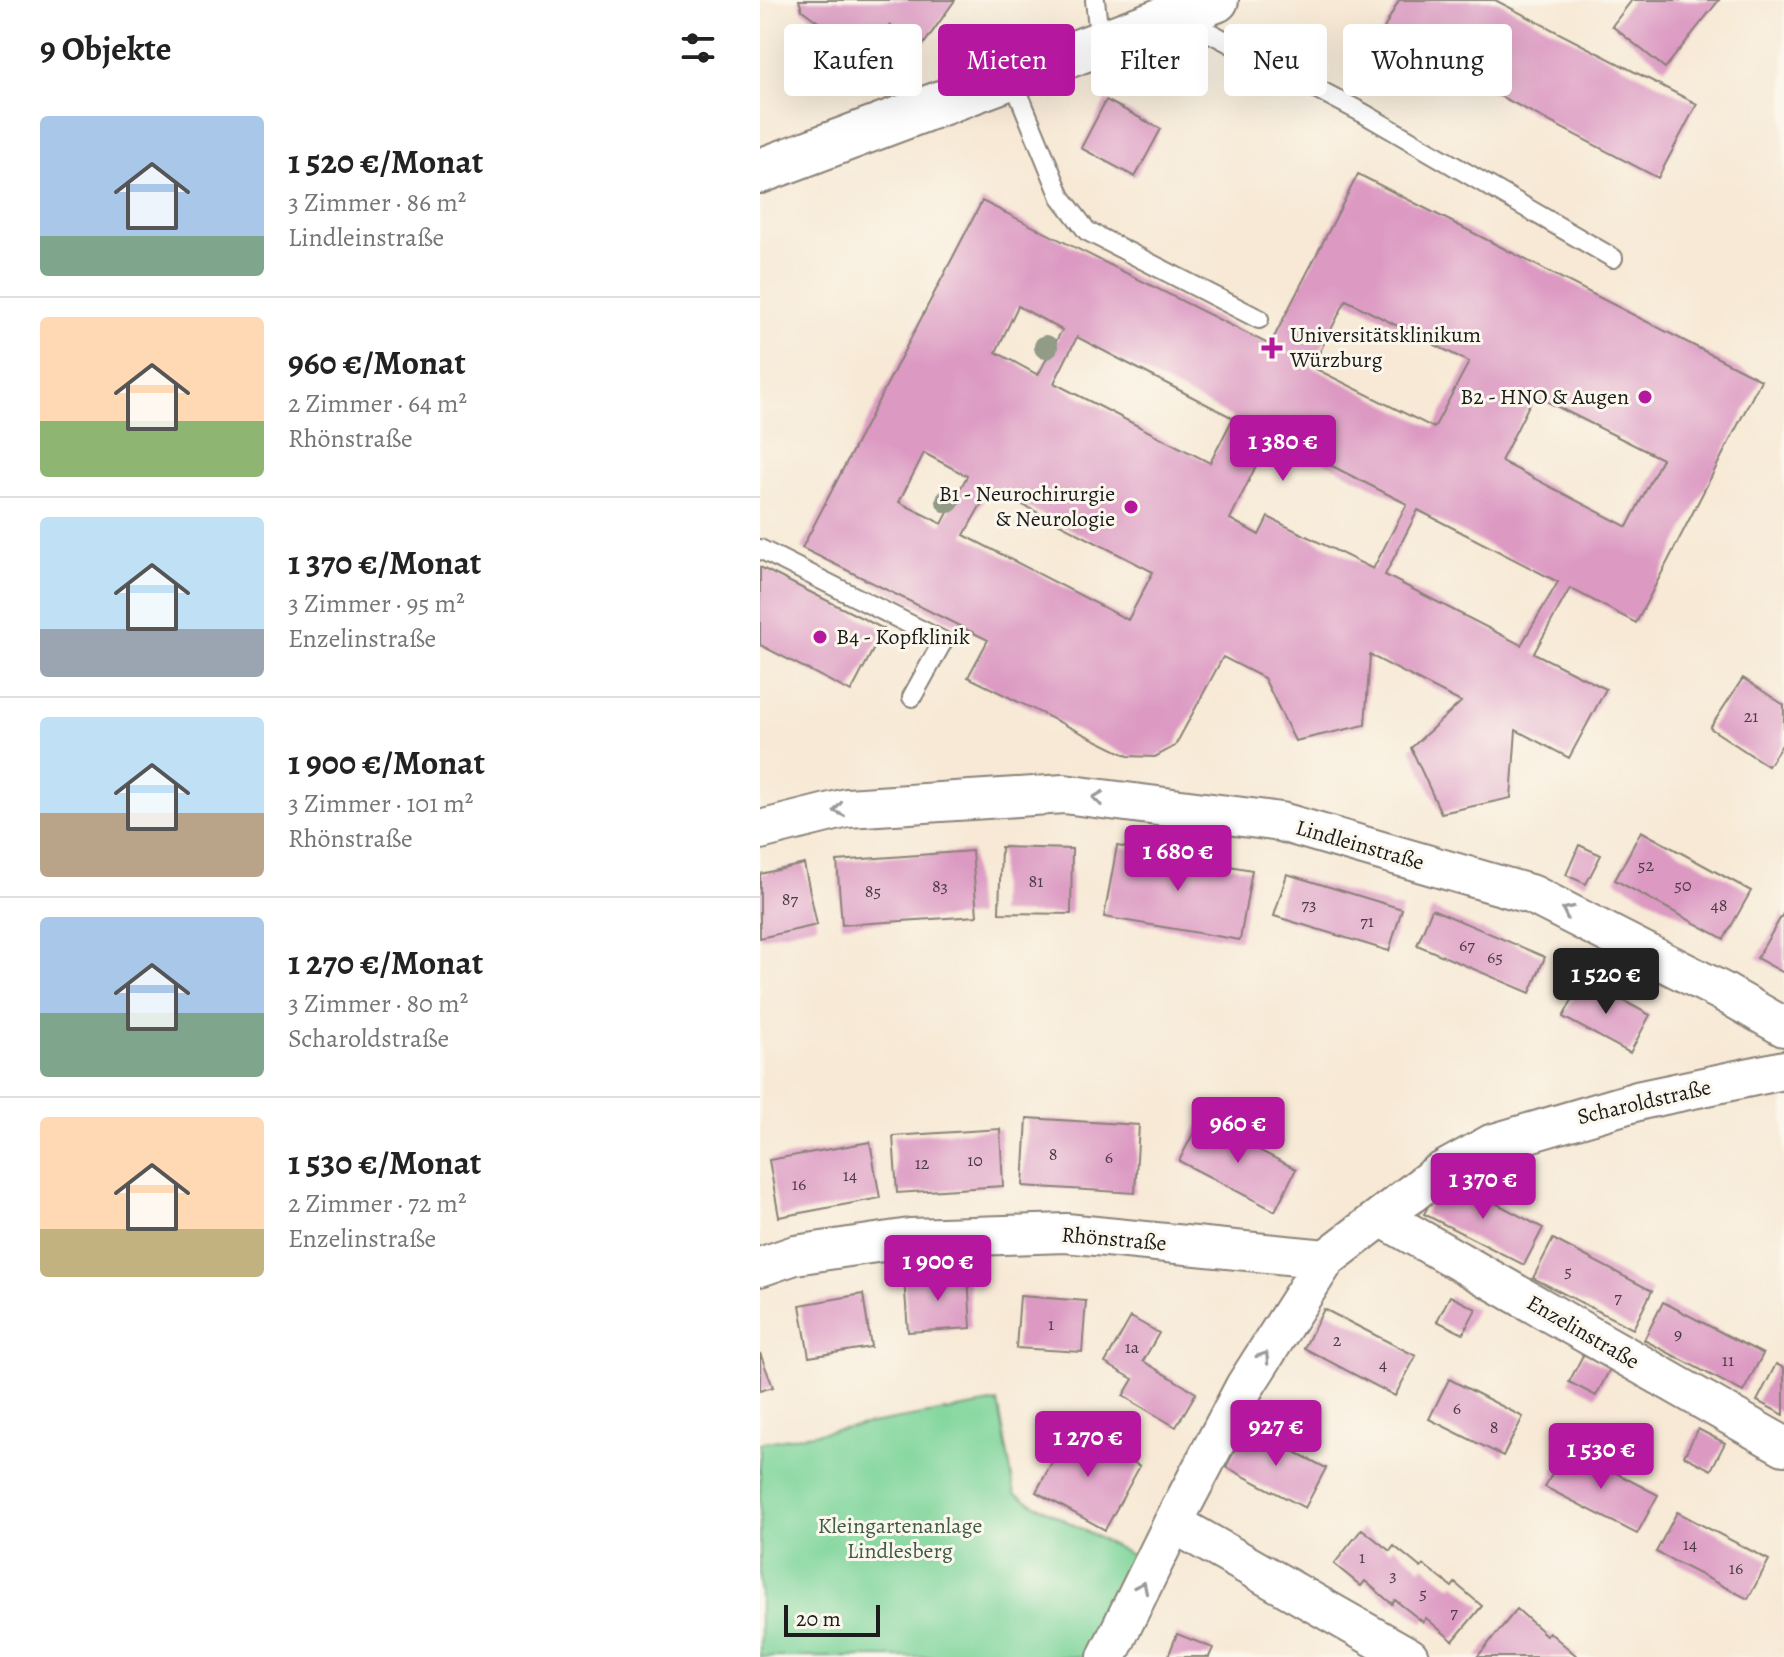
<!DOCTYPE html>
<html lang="de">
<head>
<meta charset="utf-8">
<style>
  :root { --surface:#fff; --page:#f6f6f6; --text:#222; --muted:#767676; --line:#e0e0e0; --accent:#b5179e }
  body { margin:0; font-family:Alegreya,serif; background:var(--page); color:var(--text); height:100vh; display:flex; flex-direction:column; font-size:30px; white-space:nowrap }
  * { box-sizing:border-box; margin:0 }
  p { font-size:26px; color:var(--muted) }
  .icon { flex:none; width:44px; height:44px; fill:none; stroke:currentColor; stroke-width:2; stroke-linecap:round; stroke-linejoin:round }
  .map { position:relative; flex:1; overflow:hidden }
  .details { display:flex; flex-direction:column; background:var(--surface); width:760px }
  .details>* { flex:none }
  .hud { position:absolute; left:24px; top:24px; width:760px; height:72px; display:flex; gap:16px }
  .scale { position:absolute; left:24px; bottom:20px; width:96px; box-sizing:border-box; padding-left:8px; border:4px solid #1c1c1c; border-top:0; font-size:22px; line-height:28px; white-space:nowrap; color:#1c1c1c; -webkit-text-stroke:6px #fbf7ec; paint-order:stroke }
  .price { position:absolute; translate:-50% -68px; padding:0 18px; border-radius:8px; background:var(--accent); color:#fff; font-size:26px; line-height:52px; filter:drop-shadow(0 2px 4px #0008) }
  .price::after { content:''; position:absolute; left:50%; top:48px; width:24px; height:18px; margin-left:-12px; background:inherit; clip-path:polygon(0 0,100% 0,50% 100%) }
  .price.active { background:#222; color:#fff }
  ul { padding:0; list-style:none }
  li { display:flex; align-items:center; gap:24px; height:200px; padding:0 40px }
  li+li { border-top:2px solid var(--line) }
  li span { display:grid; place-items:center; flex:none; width:224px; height:160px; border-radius:8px; color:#555 }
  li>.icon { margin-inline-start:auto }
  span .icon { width:96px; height:96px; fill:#fffc; stroke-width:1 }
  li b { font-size:34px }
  h2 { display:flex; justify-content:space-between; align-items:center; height:96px; padding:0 40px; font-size:34px }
  .tag { padding:0 28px; border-radius:8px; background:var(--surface); box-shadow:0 8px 32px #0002; font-size:28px; line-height:72px }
  .tag.active { background:var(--accent); color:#fff }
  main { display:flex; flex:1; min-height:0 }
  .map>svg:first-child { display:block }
  .green { fill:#7cd499; stroke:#4c785a; stroke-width:2 }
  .building { fill:#dc99c2; fill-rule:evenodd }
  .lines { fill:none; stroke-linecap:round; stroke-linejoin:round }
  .service-casing { stroke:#8a8278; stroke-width:22 }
  .minor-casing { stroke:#8a8278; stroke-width:42 }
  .tertiary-casing { stroke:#8a8278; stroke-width:48 }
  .service { stroke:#fff; stroke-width:18 }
  .minor { stroke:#fff; stroke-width:38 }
  .tertiary { stroke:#fff; stroke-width:44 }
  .tree { fill:#919b87 }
  .oneway { stroke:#999 }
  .poi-dot { fill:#b5179e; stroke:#fbf7ec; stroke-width:3 }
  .labels { text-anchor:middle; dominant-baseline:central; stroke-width:6; stroke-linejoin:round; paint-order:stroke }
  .number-label { font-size:18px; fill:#4c3b46 }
  .poi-label { font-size:22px; fill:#1c1c1c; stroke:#fbf7ec; text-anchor:start }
  .street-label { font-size:22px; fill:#1c1c1c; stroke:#fbf7ec }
  .park-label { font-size:22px; fill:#3e5c48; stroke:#fbf7ec }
</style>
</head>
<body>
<main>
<section class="details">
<h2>9 Objekte<svg class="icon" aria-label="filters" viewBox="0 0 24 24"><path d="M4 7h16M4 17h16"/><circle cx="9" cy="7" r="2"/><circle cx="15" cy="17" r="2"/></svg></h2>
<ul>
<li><span style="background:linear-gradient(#a9c7e8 75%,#7fa58c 0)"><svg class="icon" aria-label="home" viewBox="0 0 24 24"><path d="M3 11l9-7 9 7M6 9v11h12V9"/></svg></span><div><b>1 520 €/Monat</b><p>3 Zimmer · 86 m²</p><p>Lindleinstraße</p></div></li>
<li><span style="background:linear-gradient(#ffd9b3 65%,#8fb573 0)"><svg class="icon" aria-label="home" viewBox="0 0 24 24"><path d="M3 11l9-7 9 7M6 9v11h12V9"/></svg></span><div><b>960 €/Monat</b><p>2 Zimmer · 64 m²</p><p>Rhönstraße</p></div></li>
<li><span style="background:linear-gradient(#bfe0f5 70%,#9aa5b1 0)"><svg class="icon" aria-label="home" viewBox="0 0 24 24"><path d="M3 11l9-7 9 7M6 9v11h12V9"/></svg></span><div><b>1 370 €/Monat</b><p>3 Zimmer · 95 m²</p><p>Enzelinstraße</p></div></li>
<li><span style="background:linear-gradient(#bfe0f5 60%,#b9a48a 0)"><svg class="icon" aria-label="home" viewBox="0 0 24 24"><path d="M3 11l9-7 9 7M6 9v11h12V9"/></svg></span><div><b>1 900 €/Monat</b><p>3 Zimmer · 101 m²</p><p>Rhönstraße</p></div></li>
<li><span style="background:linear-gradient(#a9c7e8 60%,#7fa58c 0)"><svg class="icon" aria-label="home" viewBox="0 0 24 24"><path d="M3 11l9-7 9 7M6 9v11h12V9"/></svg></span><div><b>1 270 €/Monat</b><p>3 Zimmer · 80 m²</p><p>Scharoldstraße</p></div></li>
<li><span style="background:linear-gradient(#ffd9b3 70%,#c2b280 0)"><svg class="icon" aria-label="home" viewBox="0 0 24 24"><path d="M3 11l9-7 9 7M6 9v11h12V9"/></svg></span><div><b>1 530 €/Monat</b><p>2 Zimmer · 72 m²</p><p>Enzelinstraße</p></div></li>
</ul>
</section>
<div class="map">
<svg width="1024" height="1657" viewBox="0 0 1024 1657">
  <rect width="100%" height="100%" fill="#fbf7ec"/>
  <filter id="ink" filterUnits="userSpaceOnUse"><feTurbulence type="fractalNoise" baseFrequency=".0125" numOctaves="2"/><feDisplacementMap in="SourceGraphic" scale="16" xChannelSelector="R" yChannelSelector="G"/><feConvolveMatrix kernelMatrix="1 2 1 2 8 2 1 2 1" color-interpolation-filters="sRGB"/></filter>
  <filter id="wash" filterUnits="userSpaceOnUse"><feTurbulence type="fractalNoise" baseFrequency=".006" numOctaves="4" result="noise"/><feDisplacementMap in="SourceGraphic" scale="32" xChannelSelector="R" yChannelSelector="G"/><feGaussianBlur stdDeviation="1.8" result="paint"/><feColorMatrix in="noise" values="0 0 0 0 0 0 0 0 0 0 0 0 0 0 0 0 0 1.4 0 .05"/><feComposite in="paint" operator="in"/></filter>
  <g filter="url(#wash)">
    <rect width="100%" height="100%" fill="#f7e9d5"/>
    <path class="green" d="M238,1402L255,1494L381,1560L332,1657H0V1443Z"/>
    <g id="blocks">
      <path class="building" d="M39,0H195L161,48L130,25L106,57L42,10Z
        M639,0H735L937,104L898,178L621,34Z
        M872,0H959L905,68L852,26Z
        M346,100L401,129L375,177L321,148Z
        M598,174L1001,380L876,623L810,588L774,653L846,689L809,758L756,730L751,798L681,813L651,748L701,702L610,655L605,725L535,741L504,678L463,657L415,746L395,757L368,756L208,677L228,640L42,548L222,201L510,345ZM586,300L709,362L674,428L552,367ZM258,306L302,330L278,375L236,352ZM317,337L473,418L450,463L294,383ZM774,395L902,459L867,527L741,461ZM511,435L647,504L613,569L508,517L499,535L470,519ZM164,453L207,476L182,524L139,502ZM230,488L393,572L368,620L204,535ZM658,510L798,582L761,645L625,575Z
        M0,567L124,629L91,692L0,645Z
        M983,678L1024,705V742L1008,766L950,728Z
        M881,831L991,891L964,939L855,880Z
        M819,845L841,855L826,884L806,875Z
        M357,846L492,870L480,940L344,917Z
        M241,847L312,849L311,914L239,913Z
        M212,851L217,916L82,925L77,861Z
        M44,864L57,925L0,938V874Z
        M527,874L642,909L629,951L514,916Z
        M672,909L785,957L770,993L657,945Z
        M1024,912V973L997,958Z
        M823,979L890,1015L870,1053L803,1017Z
        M267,1118L379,1125L375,1193L263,1186Z
        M440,1120L536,1169L515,1211L419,1161Z
        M240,1129L243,1186L137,1193L133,1136Z
        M110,1142L120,1198L19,1217L9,1160Z
        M684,1176L783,1228L764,1265L664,1214Z
        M793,1239L892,1291L873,1329L773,1278Z
        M208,1275L211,1328L148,1332L144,1279Z
        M103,1294L111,1347L49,1357L40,1305Z
        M260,1296L326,1301L322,1352L256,1348Z
        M690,1296L716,1309L703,1334L677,1321Z
        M903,1302L1003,1354L983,1392L884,1340Z
        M564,1309L656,1356L635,1396L544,1348Z
        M371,1317L399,1333L383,1361L436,1393L416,1427L363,1396L373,1379L345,1363Z
        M0,1353L13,1387L0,1391Z
        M823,1355L850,1369L836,1396L809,1382Z
        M1016,1364L1024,1368V1415L997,1401Z
        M689,1379L763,1417L743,1456L669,1419Z
        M487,1427L566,1468L545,1508L466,1467Z
        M311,1428L380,1466L345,1530L276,1492Z
        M938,1429L965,1443L951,1470L924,1456Z
        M806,1447L898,1495L877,1534L785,1487Z
        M917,1512L1009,1560L988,1599L896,1552Z
        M602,1529L630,1551L634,1546L661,1568L664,1565L692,1587L695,1583L722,1606L693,1641L666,1618L663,1622L635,1600L632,1604L605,1581L601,1586L574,1564Z
        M757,1609L786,1635L789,1632L818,1657H717Z
        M417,1634L453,1648L449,1657H408Z"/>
    </g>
  </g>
  <g filter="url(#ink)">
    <use href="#blocks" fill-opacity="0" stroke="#8a8278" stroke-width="2"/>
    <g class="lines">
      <defs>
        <path id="service" d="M335,0L340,44
          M422,18L603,113L853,258
          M252,78L301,197L327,231L499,319
          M0,549L183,641L152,697"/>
        <path id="minor" d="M0,830L87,808L304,794L521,822L773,895L963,992L1024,1027
          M621,1217L1024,1446
          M0,1267L35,1255L150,1238L306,1233L566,1259
          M413,1523L649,1657
          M347,1657L413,1523L485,1386L566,1259L677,1174L731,1144L881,1100L1024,1070"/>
        <path id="tertiary" d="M0,171L456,0"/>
      </defs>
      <use href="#service" class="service-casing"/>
      <use href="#minor" class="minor-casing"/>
      <use href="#tertiary" class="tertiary-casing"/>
      <use href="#service" class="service"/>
      <use href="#minor" class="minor"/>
      <use href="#tertiary" class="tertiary"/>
    </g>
    <g class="tree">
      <circle cx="286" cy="347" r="12"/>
      <circle cx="188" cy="501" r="12"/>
    </g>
    <defs><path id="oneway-chevron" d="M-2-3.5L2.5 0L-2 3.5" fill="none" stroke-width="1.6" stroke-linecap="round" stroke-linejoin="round" transform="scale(2)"/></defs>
    <g class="oneway">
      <use href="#oneway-chevron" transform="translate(338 798) rotate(-173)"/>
      <use href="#oneway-chevron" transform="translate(79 810) rotate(168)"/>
      <use href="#oneway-chevron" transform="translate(807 911) rotate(-154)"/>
      <use href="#oneway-chevron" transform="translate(504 1357) rotate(-57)"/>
      <use href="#oneway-chevron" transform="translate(382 1587) rotate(-64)"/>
    </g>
  </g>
  <g class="poi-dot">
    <path d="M508 336h8v8h8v8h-8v8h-8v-8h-8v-8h8z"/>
    <circle cx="885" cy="397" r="8"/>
    <circle cx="371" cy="507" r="8"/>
    <circle cx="60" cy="637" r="8"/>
  </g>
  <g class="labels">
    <g class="number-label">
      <text x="991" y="716">21</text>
      <text x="886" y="865">52</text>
      <text x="276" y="881">81</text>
      <text x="923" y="885">50</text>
      <text x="180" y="886">83</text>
      <text x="113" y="891">85</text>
      <text x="30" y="899">87</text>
      <text x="549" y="904">73</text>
      <text x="959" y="905">48</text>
      <text x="607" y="921">71</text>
      <text x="707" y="945">67</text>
      <text x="735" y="957">65</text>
      <text x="293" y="1154">8</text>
      <text x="349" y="1157">6</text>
      <text x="215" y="1160">10</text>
      <text x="162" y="1163">12</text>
      <text x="90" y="1175">14</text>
      <text x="39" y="1184">16</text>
      <text x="808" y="1271">5</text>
      <text x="858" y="1297">7</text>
      <text x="291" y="1324">1</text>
      <text x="918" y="1334">9</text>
      <text x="577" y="1340">2</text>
      <text x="372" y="1347">1a</text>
      <text x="968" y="1360">11</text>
      <text x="623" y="1364">4</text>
      <text x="697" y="1408">6</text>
      <text x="734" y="1427">8</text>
      <text x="930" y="1544">14</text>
      <text x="602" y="1557">1</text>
      <text x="976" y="1568">16</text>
      <text x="633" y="1575">3</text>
      <text x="663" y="1593">5</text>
      <text x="694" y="1612">7</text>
    </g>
    <g class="poi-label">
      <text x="530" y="335">Universitätsklinikum<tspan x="530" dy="25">Würzburg</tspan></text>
      <text x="869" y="397" text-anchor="end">B2 - HNO &amp; Augen</text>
      <text x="355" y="494" text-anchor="end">B1 - Neurochirurgie<tspan x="355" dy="25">&amp; Neurologie</tspan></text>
      <text x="76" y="637">B4 - Kopfklinik</text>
    </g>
    <g class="street-label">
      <text transform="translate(600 845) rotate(16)">Lindleinstraße</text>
      <text transform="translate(884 1102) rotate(-13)">Scharoldstraße</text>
      <text transform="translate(354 1239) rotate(5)">Rhönstraße</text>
      <text transform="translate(823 1332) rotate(30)">Enzelinstraße</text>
    </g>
    <g class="park-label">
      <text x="140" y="1526">Kleingartenanlage<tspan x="140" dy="25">Lindlesberg</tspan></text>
    </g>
  </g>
</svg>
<div class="scale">20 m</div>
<b class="price" style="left:523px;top:483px">1 380 €</b>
<b class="price" style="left:418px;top:893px">1 680 €</b>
<b class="price active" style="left:846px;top:1016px">1 520 €</b>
<b class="price" style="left:478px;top:1165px">960 €</b>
<b class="price" style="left:723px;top:1221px">1 370 €</b>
<b class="price" style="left:178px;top:1303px">1 900 €</b>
<b class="price" style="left:516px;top:1468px">927 €</b>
<b class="price" style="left:328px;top:1479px">1 270 €</b>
<b class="price" style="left:841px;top:1491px">1 530 €</b>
<div class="hud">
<a class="tag">Kaufen</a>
<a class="tag active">Mieten</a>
<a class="tag">Filter</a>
<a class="tag">Neu</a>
<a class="tag">Wohnung</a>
</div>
</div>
</main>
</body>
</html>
